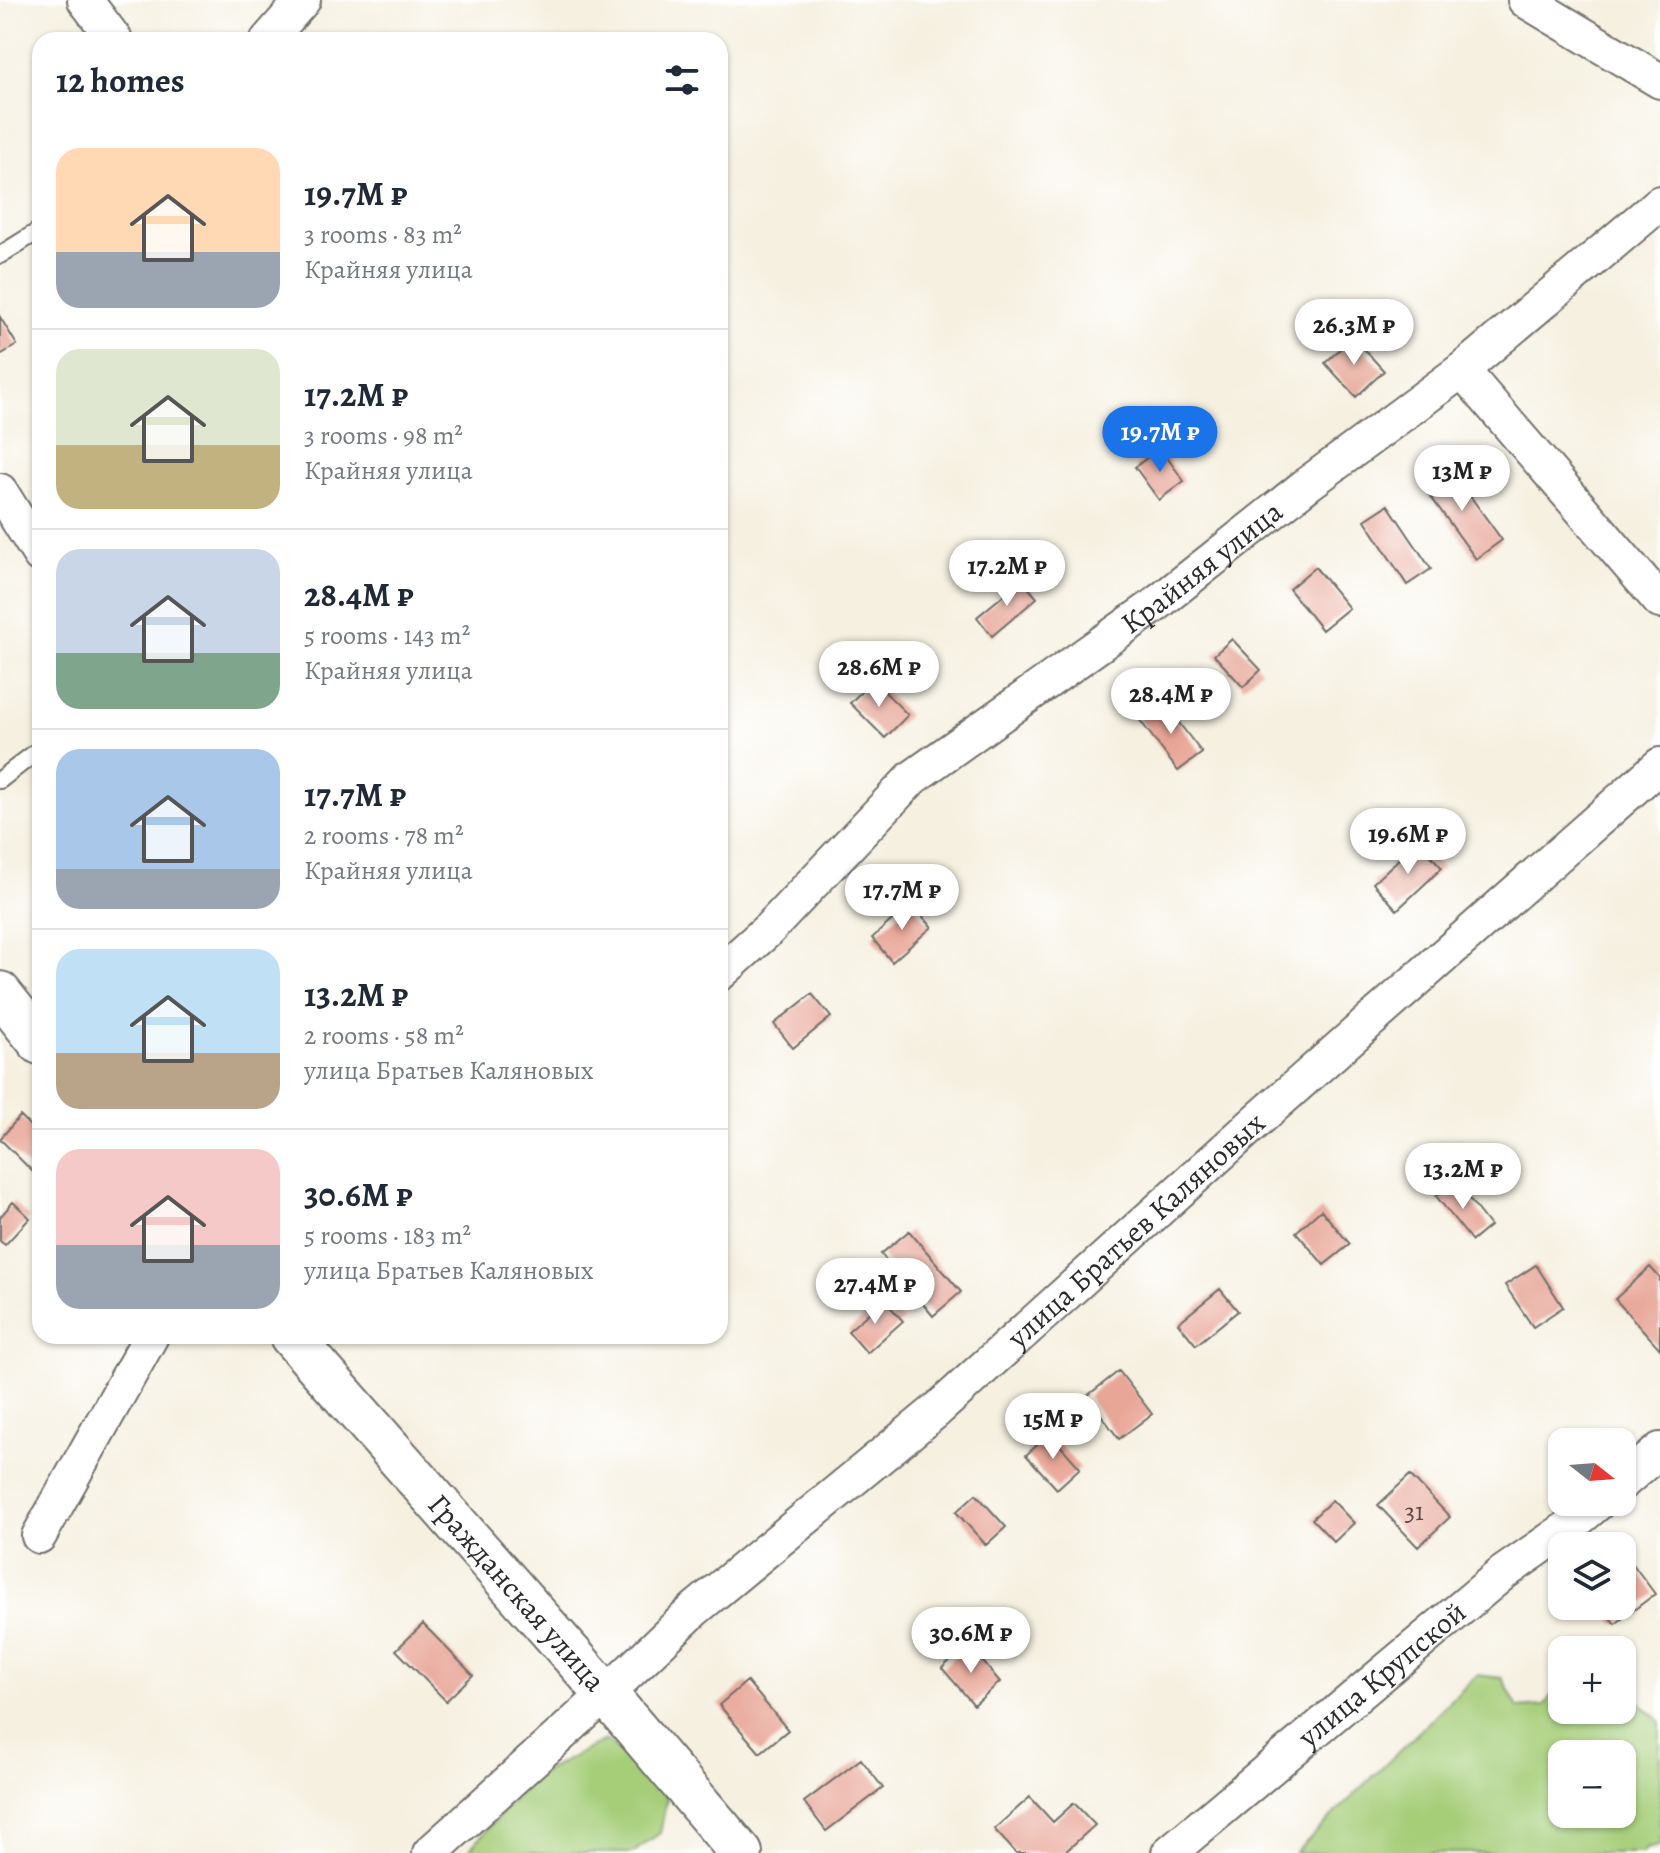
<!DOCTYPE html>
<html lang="en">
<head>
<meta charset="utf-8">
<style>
  :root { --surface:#fff; --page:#f6f6f7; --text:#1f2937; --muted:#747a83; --line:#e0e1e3; --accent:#1a73e8 }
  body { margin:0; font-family:Alegreya,serif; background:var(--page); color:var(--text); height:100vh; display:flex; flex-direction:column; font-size:30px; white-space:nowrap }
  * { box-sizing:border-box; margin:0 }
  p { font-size:26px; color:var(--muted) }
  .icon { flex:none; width:44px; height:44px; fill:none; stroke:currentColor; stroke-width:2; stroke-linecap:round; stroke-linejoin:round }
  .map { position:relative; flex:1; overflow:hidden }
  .sheet { position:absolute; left:32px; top:32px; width:696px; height:1312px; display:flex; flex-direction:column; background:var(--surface); border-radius:24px; box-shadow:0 2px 6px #0004 }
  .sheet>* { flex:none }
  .needle { width:52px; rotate:107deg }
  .fabs { position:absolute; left:1548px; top:1428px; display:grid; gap:16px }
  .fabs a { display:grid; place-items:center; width:88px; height:88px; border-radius:16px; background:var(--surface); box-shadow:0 2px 6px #0004; font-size:40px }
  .price { position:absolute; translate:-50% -68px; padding:0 18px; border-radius:28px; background:#fff; color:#222; font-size:26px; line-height:52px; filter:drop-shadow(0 2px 4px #0008) }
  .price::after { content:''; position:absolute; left:50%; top:48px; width:24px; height:18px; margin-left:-12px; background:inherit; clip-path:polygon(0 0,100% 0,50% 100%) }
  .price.selected { background:var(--accent); color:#fff }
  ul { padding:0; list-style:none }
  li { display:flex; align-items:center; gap:24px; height:200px; padding:0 24px }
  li+li { border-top:2px solid var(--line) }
  li span { display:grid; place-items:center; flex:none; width:224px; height:160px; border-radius:24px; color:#555 }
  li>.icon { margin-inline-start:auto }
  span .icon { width:96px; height:96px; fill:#fffc; stroke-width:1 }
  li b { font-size:34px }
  h2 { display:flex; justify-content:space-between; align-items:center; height:96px; padding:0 24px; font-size:34px }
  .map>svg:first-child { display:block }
  .green { fill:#a6ce79; stroke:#687c52; stroke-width:2; fill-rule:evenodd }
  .building { fill:#e8a697 }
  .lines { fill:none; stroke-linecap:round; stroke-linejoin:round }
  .service-casing { stroke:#72706a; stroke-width:20 }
  .minor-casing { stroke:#72706a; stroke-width:38 }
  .tertiary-casing { stroke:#72706a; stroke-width:46 }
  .service { stroke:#fff; stroke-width:16 }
  .minor { stroke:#fff; stroke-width:34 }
  .tertiary { stroke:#fff; stroke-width:42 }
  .labels { text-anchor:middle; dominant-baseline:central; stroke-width:7; stroke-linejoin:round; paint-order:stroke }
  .number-label { font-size:26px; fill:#5a4a46 }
  .street-label { font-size:30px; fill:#2b2b2b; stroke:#fff }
</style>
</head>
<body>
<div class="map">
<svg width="1660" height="1853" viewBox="0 0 1660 1853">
  <rect width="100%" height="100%" fill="#fff"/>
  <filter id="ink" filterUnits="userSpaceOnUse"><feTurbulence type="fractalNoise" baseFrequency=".0125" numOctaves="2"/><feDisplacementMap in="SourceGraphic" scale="16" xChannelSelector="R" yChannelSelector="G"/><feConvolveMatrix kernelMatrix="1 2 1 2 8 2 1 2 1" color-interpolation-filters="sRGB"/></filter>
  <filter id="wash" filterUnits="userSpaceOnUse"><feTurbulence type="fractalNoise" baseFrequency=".006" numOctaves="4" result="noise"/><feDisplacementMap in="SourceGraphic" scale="32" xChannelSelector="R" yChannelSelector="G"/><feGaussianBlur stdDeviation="1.8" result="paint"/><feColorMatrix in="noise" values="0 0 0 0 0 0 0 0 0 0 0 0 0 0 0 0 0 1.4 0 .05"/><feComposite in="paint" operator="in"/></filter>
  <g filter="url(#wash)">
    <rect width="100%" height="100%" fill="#f5f0e0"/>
    <path class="green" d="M1477,1675L1502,1678L1518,1708L1544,1706L1562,1681V1710H1622V1682L1629,1693L1660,1721V1846L1645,1849L1643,1853H1295ZM1562,1754H1622V1814H1562Z
      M605,1740L643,1769L667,1798L660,1833L632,1853H466L534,1777Z"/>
    <g id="blocks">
      <path class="building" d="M0,317L17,345L0,355Z
        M1353,337L1384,371L1356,397L1325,363Z
        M1160,448L1184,481L1159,500L1135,467Z
        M1449,467L1502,540L1476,559L1423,486Z
        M1388,505L1431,569L1407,585L1365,520Z
        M1315,567L1349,608L1322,630L1289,589Z
        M1022,580L1037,598L992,636L977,617Z
        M1232,639L1261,670L1243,687L1214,655Z
        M873,680L908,715L885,738L850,703Z
        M1163,702L1202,753L1178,771L1139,719Z
        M1418,841L1442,868L1397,910L1373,883Z
        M911,903L932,927L892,962L872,938Z
        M812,994L831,1017L793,1048L774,1024Z
        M20,1116L40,1136V1171L36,1175L0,1139Z
        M1455,1181L1490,1226L1472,1241L1436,1196Z
        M13,1202L30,1218L5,1245L0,1241V1217Z
        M1321,1210L1350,1244L1324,1265L1296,1232Z
        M909,1231L961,1292L933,1316L881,1254Z
        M1536,1265L1563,1307L1533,1327L1505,1285Z
        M1650,1267L1660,1278V1349L1615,1299Z
        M1220,1289L1238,1311L1196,1345L1178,1323Z
        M884,1300L903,1321L867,1353L848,1331Z
        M1119,1371L1152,1414L1119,1439L1087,1396Z
        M1050,1434L1080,1468L1057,1489L1026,1455Z
        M1410,1475L1450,1517L1418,1547L1378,1505Z
        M976,1494L1006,1527L986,1545L956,1512Z
        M1332,1500L1354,1523L1334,1542L1312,1519Z
        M1632,1563L1655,1594L1615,1624L1601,1606H1622V1570Z
        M423,1624L473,1675L446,1701L396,1650Z
        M968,1644L1000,1682L974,1705L942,1668Z
        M747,1681L788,1730L760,1753L719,1705Z
        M861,1759L883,1788L826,1831L804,1802Z
        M1030,1797L1053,1822L1074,1803L1095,1825L1064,1853H1016L994,1829Z"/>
    </g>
  </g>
  <g filter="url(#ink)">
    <use href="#blocks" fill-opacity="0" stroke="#72706a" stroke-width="2"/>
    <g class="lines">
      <defs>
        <path id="service" d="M0,255L40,230
          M0,780L40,749"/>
        <g id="minor">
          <path d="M85,0L115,40"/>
          <path d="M1525,0L1660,81"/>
          <path d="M268,40L303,0"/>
          <path d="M1462,370L1660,601"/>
          <path d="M0,491L40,555"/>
          <path id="s1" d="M720,973L769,929L912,778L1154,606L1309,483L1462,370L1660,203"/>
          <path d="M1622,1483L1660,1450"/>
          <path d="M39,1536L151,1336"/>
          <path id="s2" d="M430,1853L606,1694L695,1609L937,1410L1259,1119L1660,765"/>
          <path id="s3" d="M1169,1853L1503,1573L1569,1527L1599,1502"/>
        </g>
        <g id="tertiary">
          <path d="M0,993L40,1043"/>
          <path id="s4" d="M291,1336L606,1694L741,1853"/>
        </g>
      </defs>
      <use href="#service" class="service-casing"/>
      <use href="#minor" class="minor-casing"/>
      <use href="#tertiary" class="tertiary-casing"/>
      <use href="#service" class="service"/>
      <use href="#minor" class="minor"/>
      <use href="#tertiary" class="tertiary"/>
    </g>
  </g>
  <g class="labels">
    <g class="number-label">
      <text x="1414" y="1511">31</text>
    </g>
    <g class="street-label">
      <text stroke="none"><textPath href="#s1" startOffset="632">Крайняя улица</textPath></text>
      <text stroke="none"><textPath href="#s2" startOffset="942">улица Братьев Каляновых</textPath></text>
      <text stroke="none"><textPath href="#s4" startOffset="342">Гражданская улица</textPath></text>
      <text stroke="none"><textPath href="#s3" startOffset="278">улица Крупской</textPath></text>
    </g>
  </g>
</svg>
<div class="fabs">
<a><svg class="needle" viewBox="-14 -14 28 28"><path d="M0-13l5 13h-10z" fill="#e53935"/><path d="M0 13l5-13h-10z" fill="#747a83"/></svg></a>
<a><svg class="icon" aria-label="layers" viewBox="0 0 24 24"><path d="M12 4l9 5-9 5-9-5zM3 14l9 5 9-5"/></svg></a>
<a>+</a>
<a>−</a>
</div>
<b class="price" style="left:1354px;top:367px">26.3M ₽</b>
<b class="price selected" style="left:1160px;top:474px">19.7M ₽</b>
<b class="price" style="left:1462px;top:513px">13M ₽</b>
<b class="price" style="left:1007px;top:608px">17.2M ₽</b>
<b class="price" style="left:879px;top:709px">28.6M ₽</b>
<b class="price" style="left:1171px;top:736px">28.4M ₽</b>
<b class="price" style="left:1408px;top:876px">19.6M ₽</b>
<b class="price" style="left:902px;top:932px">17.7M ₽</b>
<b class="price" style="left:1463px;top:1211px">13.2M ₽</b>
<b class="price" style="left:875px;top:1326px">27.4M ₽</b>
<b class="price" style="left:1053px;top:1461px">15M ₽</b>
<b class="price" style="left:971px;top:1675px">30.6M ₽</b>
<section class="sheet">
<h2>12 homes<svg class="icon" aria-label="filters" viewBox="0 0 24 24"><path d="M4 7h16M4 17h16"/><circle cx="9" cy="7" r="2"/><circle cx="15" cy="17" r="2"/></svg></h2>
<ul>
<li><span style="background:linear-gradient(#ffd9b3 65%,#9aa5b1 0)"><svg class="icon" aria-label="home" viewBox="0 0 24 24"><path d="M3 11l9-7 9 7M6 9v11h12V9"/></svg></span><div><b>19.7M ₽</b><p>3 rooms · 83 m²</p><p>Крайняя улица</p></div></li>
<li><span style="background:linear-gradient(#dfe7d0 60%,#c2b280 0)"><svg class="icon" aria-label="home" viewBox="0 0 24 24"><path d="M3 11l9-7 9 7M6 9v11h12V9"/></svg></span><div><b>17.2M ₽</b><p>3 rooms · 98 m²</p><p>Крайняя улица</p></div></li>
<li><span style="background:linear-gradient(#c9d6e8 65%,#7fa58c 0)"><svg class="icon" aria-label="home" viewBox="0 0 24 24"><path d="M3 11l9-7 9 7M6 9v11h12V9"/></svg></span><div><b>28.4M ₽</b><p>5 rooms · 143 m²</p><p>Крайняя улица</p></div></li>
<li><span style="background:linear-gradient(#a9c7e8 75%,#9aa5b1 0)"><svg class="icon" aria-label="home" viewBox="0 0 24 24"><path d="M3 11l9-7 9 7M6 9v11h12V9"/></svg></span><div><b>17.7M ₽</b><p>2 rooms · 78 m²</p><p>Крайняя улица</p></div></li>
<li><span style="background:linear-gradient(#bfe0f5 65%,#b9a48a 0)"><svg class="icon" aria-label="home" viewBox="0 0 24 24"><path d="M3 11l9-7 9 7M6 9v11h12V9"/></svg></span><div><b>13.2M ₽</b><p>2 rooms · 58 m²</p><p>улица Братьев Каляновых</p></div></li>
<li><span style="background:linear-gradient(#f6c9c9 60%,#9aa5b1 0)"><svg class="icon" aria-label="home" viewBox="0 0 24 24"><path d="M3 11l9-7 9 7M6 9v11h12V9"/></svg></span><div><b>30.6M ₽</b><p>5 rooms · 183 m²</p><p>улица Братьев Каляновых</p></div></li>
</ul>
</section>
</div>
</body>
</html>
